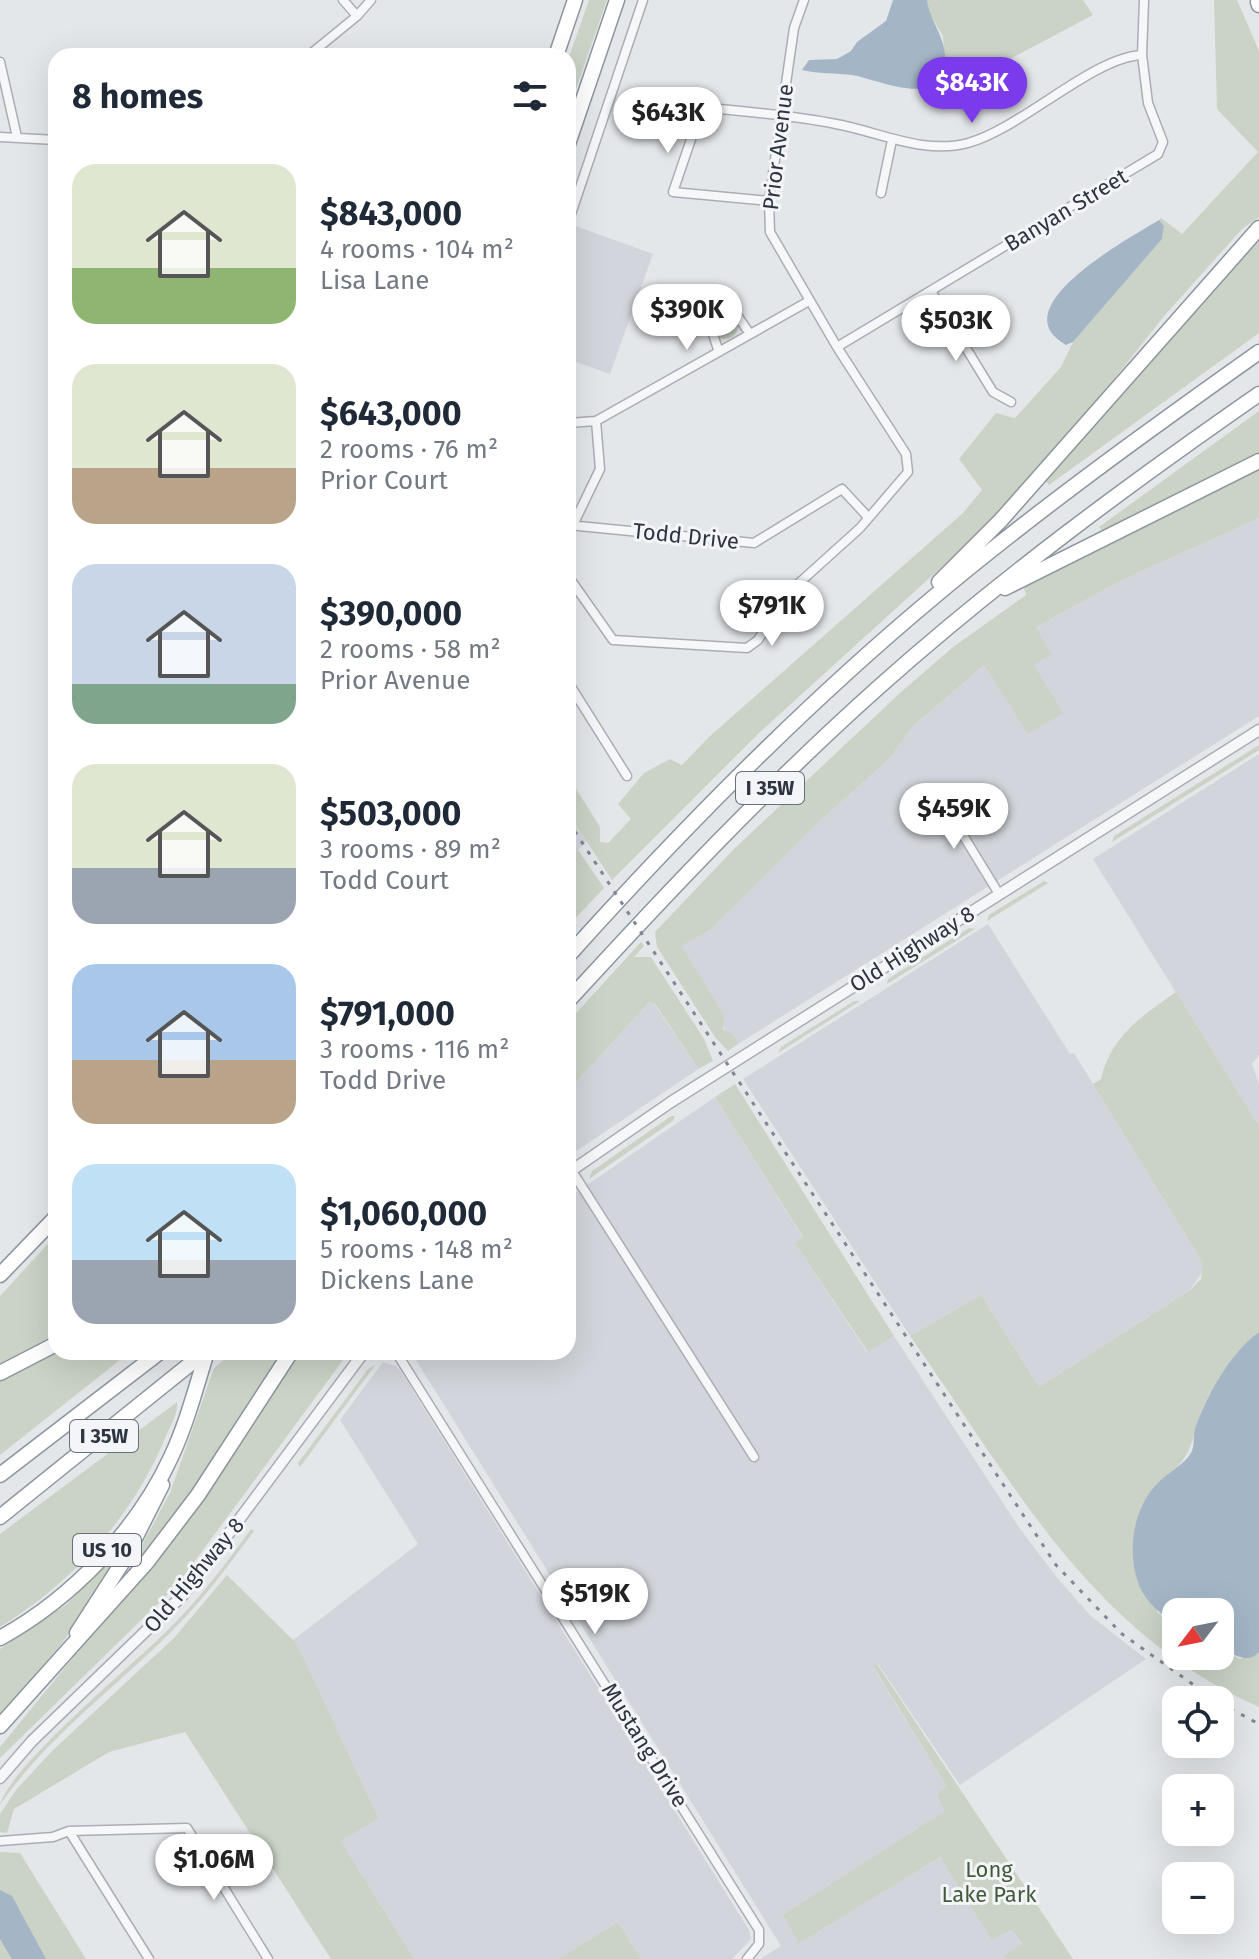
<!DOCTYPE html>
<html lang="en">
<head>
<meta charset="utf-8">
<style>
  :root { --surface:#fff; --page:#f6f6f7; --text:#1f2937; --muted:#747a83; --accent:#7c3aed }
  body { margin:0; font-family:"Fira Sans",sans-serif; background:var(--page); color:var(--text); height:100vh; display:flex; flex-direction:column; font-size:30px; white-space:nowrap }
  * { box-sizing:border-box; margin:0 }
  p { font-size:26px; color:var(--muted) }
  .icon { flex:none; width:44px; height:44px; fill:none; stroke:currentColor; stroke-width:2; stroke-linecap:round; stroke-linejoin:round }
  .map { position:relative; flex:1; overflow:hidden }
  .sheet { position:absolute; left:48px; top:48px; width:528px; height:1312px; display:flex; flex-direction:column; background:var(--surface); border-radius:24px; box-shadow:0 8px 32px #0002 }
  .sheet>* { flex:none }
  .needle { width:52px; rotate:238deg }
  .buttons { position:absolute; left:1162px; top:1598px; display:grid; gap:16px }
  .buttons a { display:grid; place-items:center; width:72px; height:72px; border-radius:16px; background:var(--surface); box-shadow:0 8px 32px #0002; font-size:40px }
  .price { position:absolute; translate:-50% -68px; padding:0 18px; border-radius:28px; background:#fff; color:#222; font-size:26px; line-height:52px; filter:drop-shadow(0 2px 4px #0008) }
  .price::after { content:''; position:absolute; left:50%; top:48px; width:24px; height:18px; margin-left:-12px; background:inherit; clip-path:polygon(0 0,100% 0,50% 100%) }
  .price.selected { background:var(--accent); color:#fff }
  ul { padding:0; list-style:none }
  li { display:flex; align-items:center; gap:24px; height:200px; padding:0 24px }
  li span { display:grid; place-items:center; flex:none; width:224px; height:160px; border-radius:24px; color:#555 }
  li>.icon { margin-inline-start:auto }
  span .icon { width:96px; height:96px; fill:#fffc; stroke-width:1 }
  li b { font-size:34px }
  h2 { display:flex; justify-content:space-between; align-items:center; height:96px; padding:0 24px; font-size:34px }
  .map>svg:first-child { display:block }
  .built { fill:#d2d6dc }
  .green { fill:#cad3c6 }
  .water { fill:#a4b6c6 }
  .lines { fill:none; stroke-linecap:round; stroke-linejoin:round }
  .minor-casing { stroke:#aaaeb4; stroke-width:11 }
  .tertiary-casing { stroke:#aaaeb4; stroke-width:13 }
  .trunk-casing { stroke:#8d959f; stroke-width:17 }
  .motorway-casing { stroke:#8d959f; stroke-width:17 }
  .minor { stroke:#f6f7f9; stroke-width:8 }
  .tertiary { stroke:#f6f7f9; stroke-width:10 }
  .trunk { stroke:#fff; stroke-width:14 }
  .motorway { stroke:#fff; stroke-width:14 }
  .rail { stroke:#7f8792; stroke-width:3; stroke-dasharray:4 8; stroke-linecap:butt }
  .labels { text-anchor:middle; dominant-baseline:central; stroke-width:6; stroke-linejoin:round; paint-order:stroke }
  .shield { fill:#f4f5f8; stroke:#696f78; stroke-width:2 }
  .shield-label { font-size:20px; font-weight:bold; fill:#2e3541 }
  .street-label { font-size:22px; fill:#2e3541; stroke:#f4f5f8 }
  .park-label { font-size:22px; fill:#445b3c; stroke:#f4f5f8 }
</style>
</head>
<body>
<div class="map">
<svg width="1259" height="1959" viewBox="0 0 1259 1959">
  <rect width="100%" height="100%" fill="#e4e7ea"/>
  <path class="built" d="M573,225L653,254L610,374L568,359V240Z
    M1259,518V716L738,1044L735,1036L726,1032L680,946L710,930L821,820L890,758L912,727L984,665L1028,733L1036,627L1124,579Z
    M1259,754V1055L1252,1064L1259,1084V1126L1093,859Z
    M568,813L586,841L568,862Z
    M988,924L1070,1054L1074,1053L1203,1263L1204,1270L1189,1291L1039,1387L981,1295L910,1336L743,1079Z
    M649,1002L654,1004L696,1065L703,1066L569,1156L568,1091Z
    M715,1097L803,1238L795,1243L867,1352L894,1336L1018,1526L1059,1580L1091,1616L1146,1659L960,1785L878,1664L873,1667L947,1787L946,1811L784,1916L799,1942L940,1857L992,1939L1012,1928L1022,1945L1005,1956L1006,1959H760L781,1946L411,1352H568V1198Z
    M383,1362L396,1366L402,1373L749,1930L751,1939L732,1959H641L618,1922L558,1959H414L341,1841L377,1817L293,1640L418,1544L340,1420Z"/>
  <path class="green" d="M589,0H607L568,112V60Z
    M927,0H1083L1093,15L972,79L945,67L943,36L928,11Z
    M1214,0H1237L1259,51V217L1242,229L1165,315L1088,412L979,533L760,732L612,880L568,813V776L600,827V842L608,843L631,819L618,804L644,773L670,759L682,765L710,736L963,513L982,490L959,459L996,413L1015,418L1061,367L1073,342L1162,239L1164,226L1159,220L1161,218L1182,234L1258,152L1217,109Z
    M1259,238V333L1049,485L1043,477Z
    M712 326a13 13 0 1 1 26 0a13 13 0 1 1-26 0Z
    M1259,411V454L1102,531L1099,527Z
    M1259,466V518L1124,579L1036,627L1051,654L1034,665L1063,713L1028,734L984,665L912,727L890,758L821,820L710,930L681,946L724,1015L723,1029L735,1036L738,1044L728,1051L715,1037L657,947L655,932L735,848L900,693L953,647L1026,595L1024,588L1058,566Z
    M1259,745V750L1112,842L1114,836Z
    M578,850L604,888L568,926V862Z
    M1044,881L1048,883L987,921L989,915Z
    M969,928L975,929L887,984L888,979Z
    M641,942L644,946L634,957H651L704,1039L713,1061L700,1068L696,1065L655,1004L649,1002L568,1091V1022Z
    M1176,992L1259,1126V1332C1236,1349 1214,1384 1202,1410C1193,1432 1194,1450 1177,1467L1157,1612L1176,1626V1656H1220L1223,1650L1240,1659L1259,1652V1707C1088,1631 1013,1481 910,1336L981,1295L1039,1387L1189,1291L1201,1279L1203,1263L1093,1084L1101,1079C1111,1036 1142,1016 1176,992Z
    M854,1001H860L778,1053L781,1047Z
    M735,1084L894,1336L868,1352L795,1243L803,1237L715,1097Z
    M671,1116H675L673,1121L589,1179L592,1171Z
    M56,1235V1339L0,1368V1296Z
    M56,1349L130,1352L0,1455V1378Z
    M233,1352H286C236,1430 186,1508 124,1578L170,1493L214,1368Z
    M299,1352H349L178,1584L0,1758V1747L200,1502Z
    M376,1364L300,1467L298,1463L368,1369Z
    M177,1402C179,1411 171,1425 166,1436C133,1517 74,1581 0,1627V1534Z
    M251,1529L254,1531C228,1566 203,1600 172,1631C115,1688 46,1738 0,1805C10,1766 135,1663 169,1629C200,1598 226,1564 251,1529Z
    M117,1553L122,1557L62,1643L0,1717V1649L67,1604Z
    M227,1575L293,1640L300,1651L378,1818L341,1841L414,1959H331L185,1732L109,1752L14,1809L7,1833L0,1832V1814L16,1790L52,1751L174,1638Z
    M877,1664L1073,1959H1006L1004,1956L1022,1944L1012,1929L992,1940L940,1857L799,1943L783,1915L945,1811L937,1794L947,1787L873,1666Z
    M0,1852L20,1853L86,1959H0Z
    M618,1922L641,1959H558Z"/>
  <path class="water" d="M893,0H927C930,23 948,39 945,65C940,110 874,78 852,75C835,73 819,74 802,70L809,60L837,59L851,51L857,42L886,21Z
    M1159,220L1164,226L1162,239L1073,342L1066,345C999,308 1130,238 1159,220Z
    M1259,1332V1652C1245,1666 1235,1652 1220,1650V1612H1176V1626C1162,1614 1146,1603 1139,1585C1127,1554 1132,1512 1155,1486C1165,1474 1183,1466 1191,1453C1195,1446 1193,1436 1195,1429C1206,1396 1231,1352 1259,1332Z
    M0,1890L12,1896L46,1959H12L0,1939Z"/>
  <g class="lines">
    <defs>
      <path id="minor" d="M343,0L357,16
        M308,56L357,16L371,0
        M0,62L17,137
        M0,137L56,140
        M881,193L892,140
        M769,201L673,192L702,107C747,112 792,115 836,124C880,132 923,155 968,143C1022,128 1093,57 1142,55
        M568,223L643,0
        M931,291L993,392L1011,402
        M837,347L1158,154L1163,142L1148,103L1142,55L1144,0
        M719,352L707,317L717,307L732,308L750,334
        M568,423L596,421L809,301
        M568,525L754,543L842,489L867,516
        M573,525L600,469L596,421
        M568,576L613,640L747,648L758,640L788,593L860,528L908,472L906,454L837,347L770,232L769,201L794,28L804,0
        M568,682L627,776
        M936,791L999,894
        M572,1171L754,1457
        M396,1352L759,1930V1944L747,1959
        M69,1831L149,1959
        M0,1841L53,1837L69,1831L187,1828L268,1959"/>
      <path id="tertiary" d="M568,1173L671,1102L1259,730
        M0,1778L32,1741L183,1595L364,1352"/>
      <path id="trunk" d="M568,144L617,0
        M77,1633L124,1560L162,1485"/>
      <path id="motorway" d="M1258,2L1259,5
        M556,56L575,0
        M939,582L1001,520L1259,228
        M1005,588L1259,461
        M568,956C683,828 803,706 935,596C1039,509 1149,430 1259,352
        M568,1001C668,892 769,785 880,686C999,580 1128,485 1259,394
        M0,1275L56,1217
        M0,1373L56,1344
        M0,1475L160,1352
        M0,1517L205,1352
        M0,1638C71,1599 137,1531 171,1457C187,1423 196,1387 207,1352
        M0,1726L147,1562L198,1495L291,1352"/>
    </defs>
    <use href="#minor" class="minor-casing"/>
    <use href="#tertiary" class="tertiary-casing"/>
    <use href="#trunk" class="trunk-casing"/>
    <use href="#motorway" class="motorway-casing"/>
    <use href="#minor" class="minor"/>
    <use href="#tertiary" class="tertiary"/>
    <use href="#trunk" class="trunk"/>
    <use href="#motorway" class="motorway"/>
    <path class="rail" d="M568,821L1056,1565L1122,1634L1215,1700
      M1220,1703L1259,1724"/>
  </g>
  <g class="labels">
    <g class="shield">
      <rect x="736" y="772" width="68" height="32" rx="6"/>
      <rect x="70" y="1420" width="68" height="32" rx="6"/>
      <rect x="73" y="1534" width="68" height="32" rx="6"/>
    </g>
    <g class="shield-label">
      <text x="770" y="788">I 35W</text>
      <text x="104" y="1436">I 35W</text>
      <text x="107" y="1550">US 10</text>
    </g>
    <g class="street-label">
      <text transform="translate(778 147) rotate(-83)">Prior Avenue</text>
      <text transform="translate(1066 210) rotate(-31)">Banyan Street</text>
      <text transform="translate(686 536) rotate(6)">Todd Drive</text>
      <text transform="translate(912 949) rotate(-32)">Old Highway 8</text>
      <text transform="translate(194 1575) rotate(-50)">Old Highway 8</text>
      <text transform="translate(645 1745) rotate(58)">Mustang Drive</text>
    </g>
    <g class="park-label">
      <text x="989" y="1869">Long<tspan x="989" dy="25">Lake Park</tspan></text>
    </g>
  </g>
</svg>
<div class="buttons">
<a><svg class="needle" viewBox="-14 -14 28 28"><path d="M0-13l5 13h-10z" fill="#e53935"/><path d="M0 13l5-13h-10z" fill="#747a83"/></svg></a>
<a><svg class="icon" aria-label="locate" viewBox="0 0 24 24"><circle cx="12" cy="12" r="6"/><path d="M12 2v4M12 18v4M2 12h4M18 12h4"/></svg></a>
<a>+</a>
<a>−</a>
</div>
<b class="price selected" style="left:972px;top:125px">$843K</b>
<b class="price" style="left:668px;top:155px">$643K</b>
<b class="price" style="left:687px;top:352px">$390K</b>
<b class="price" style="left:956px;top:363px">$503K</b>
<b class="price" style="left:772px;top:648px">$791K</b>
<b class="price" style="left:954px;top:851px">$459K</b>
<b class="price" style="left:595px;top:1636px">$519K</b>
<b class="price" style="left:214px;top:1902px">$1.06M</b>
<section class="sheet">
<h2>8 homes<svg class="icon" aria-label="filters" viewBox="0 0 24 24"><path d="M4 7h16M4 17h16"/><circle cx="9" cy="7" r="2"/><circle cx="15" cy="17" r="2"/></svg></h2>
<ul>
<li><span style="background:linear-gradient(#dfe7d0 65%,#8fb573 0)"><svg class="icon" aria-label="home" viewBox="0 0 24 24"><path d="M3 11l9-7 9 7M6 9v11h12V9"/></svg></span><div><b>$843,000</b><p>4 rooms · 104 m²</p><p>Lisa Lane</p></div></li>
<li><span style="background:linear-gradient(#dfe7d0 65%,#b9a48a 0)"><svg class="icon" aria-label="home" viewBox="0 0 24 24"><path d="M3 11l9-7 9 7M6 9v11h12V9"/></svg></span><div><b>$643,000</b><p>2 rooms · 76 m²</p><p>Prior Court</p></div></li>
<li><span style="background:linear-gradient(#c9d6e8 75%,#7fa58c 0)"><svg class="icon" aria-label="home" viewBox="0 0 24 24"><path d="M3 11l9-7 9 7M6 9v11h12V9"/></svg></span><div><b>$390,000</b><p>2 rooms · 58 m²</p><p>Prior Avenue</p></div></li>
<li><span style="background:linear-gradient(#dfe7d0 65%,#9aa5b1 0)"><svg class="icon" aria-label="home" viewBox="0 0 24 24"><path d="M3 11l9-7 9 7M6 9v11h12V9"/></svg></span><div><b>$503,000</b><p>3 rooms · 89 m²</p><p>Todd Court</p></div></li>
<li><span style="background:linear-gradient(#a9c7e8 60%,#b9a48a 0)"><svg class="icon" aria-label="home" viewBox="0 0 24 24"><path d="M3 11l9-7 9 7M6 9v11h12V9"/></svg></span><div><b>$791,000</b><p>3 rooms · 116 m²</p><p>Todd Drive</p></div></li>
<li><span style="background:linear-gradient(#bfe0f5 60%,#9aa5b1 0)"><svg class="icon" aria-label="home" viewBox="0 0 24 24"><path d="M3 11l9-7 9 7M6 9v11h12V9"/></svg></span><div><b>$1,060,000</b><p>5 rooms · 148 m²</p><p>Dickens Lane</p></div></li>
</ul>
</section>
</div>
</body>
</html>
